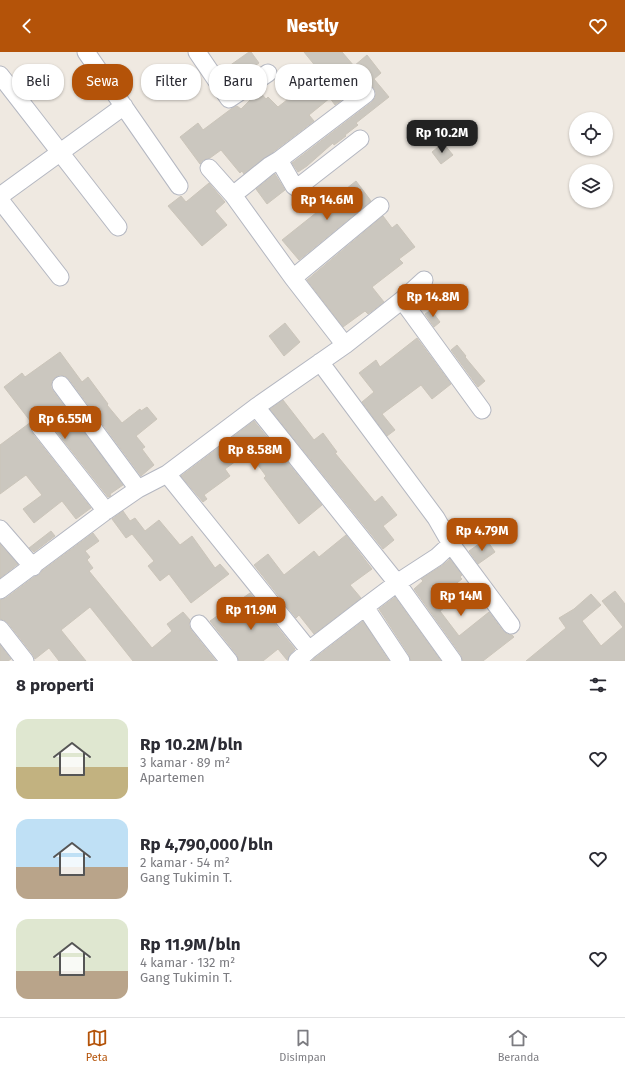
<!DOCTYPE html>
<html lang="id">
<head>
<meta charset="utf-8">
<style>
  :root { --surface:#fff; --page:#f7f7f7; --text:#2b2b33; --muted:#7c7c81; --line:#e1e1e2; --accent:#b45309 }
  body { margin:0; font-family:"Fira Sans",sans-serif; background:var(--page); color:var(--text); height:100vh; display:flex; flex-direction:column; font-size:15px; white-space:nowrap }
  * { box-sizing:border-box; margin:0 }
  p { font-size:13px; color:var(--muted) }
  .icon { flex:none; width:22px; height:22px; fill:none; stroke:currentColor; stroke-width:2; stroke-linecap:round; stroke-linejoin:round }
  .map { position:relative; height:609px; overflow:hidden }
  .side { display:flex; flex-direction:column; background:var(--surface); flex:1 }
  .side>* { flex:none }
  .guide { position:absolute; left:12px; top:12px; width:400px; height:36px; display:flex; gap:8px }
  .buttons { position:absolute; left:569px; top:60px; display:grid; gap:8px }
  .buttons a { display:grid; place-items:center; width:44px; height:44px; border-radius:50%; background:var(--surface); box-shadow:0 1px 3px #0004; font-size:20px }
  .price { position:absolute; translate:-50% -34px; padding:0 9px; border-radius:8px; background:var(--accent); color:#fff; font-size:13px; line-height:26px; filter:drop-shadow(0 1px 2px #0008) }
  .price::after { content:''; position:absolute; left:50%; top:24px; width:12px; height:9px; margin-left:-6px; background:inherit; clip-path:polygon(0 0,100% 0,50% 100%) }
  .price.selected { background:#222; color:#fff }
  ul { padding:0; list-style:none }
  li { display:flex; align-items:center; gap:12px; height:100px; padding:0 16px }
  li span { display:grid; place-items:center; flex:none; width:112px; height:80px; border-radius:12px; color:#555 }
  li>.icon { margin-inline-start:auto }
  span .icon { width:48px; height:48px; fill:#fffc; stroke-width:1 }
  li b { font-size:17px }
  h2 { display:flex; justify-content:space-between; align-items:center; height:48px; padding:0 16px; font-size:17px }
  .chip { padding:0 14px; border-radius:16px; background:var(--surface); box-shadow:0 1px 3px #0004; font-size:14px; line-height:36px }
  .chip.selected { background:var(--accent); color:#fff }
  header { display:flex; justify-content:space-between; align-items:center; height:52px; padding:0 16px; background:var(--accent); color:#fff; font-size:18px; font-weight:800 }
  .tabs { display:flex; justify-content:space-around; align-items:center; height:56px; border-top:1px solid var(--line); background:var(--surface); font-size:11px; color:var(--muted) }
  .tabs a { display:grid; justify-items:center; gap:2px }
  .tabs .selected { color:var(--accent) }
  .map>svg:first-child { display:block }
  .building { fill:#cbc7bf; stroke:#cbc5ba }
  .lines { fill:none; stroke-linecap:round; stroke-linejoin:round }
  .minor-casing { stroke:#b4b7c1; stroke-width:19 }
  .minor { stroke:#fff; stroke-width:17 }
</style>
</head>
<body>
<header><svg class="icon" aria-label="back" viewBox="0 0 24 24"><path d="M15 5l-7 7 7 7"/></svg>Nestly<svg class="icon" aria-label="heart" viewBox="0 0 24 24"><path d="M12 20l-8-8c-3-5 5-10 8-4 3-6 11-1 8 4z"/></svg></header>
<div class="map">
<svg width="625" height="609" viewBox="0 0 625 609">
  <rect width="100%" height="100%" fill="#efe9e1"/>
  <path class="building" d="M249,0H251L259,11L230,31L222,19Z
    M304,0H342L354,14L367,3L381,21L374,27L389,45L356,71L358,73L345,83L346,84L334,93L333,91L307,114L298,120L292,111L372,50L375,46L376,41L374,36L370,33L365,32L360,34L335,53L330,46L309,63L314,69L244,122L242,119L240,121L221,98L210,106L203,108L200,112L180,85L198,71L203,78L231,57L237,54L241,57L259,39L266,47L268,45L278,55L321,21Z
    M443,91L453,103L441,112L432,100Z
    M275,122L285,138L267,152L256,137Z
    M356,129L371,149L299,208L282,188Z
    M209,131L225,150L215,159L227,173L202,194L168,154L181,144L186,150Z
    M383,164L392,176L397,172L415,195L399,207L403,211L372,235L384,250L368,262L365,259L343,275L307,228Z
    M431,258L440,270L434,275L425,262Z
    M285,271L300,290L284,304L269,284Z
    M417,286L451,332L432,347L421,333L382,362L395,378L387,384L362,350L374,340L359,321L376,308L380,315Z
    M457,293L466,304L465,305L485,329L478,335L451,298Z
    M60,300L82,330L88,325L108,352L107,353L122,371L140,357L141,359L147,355L157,367L136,384L145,395L142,397L154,413L141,424L69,327L65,324L60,323L55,325L52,329L51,335L53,339L123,433L110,442L111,444L108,445L48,369L43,366L38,365L34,367L31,372L30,377L32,381L91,456L76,467L62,449L34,471L23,457L42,443L26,423L0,442V393L31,370L4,335L22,321L25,325Z
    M283,348L314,388L323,381L337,400L335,401L375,450L382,444L397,463L383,474L394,488L383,497L270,357Z
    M254,369L322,453L299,472L264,426L266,424L252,405L250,406L247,401L225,417L230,424L204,443L207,447L203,450L181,424Z
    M123,459L130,469L135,466L145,479L159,468L180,493L192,484L215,516L220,512L229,522L191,551L169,522L160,529L148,514L154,509L132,482L126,486L112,467Z
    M51,479L55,484L34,500L29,496Z
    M93,481L99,489L85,499L90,505L87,508L93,516L89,519L152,596L172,579L167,572L183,560L190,568L189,573L191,578L216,609H133L90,555L61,578L86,609H59L49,596L35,607L33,603L8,571L4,568L0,567V548L6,546L34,525L39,523L42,519Z
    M346,483L372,517L350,533L361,546L314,582L299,563L296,566L254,513L268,502L284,523L314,499L319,505Z
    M486,487L495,500L478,512L469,499Z
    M0,492L18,512L0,526Z
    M450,507L462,523L460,525L462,527L453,534L456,537L439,550L444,556L440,559L459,584L489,560L503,579L507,582L512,583L514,585L483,609H463L461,603L414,537L423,529L421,527L443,513Z
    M615,539L625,552V609H526L566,576L559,566L574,557L591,542L601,553L582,569L601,594L623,575L602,549Z
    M250,541L295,597L290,602L287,608L278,597L263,609H239L237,603L210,569Z
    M395,545L441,609H411L409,603L379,557Z
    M363,569L389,609H312L315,606Z
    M0,593L11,607L8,609H0Z"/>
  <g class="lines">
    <defs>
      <path id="minor" d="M86,0L179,134
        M197,0L229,47L268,21
        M0,23L118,175
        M279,108L294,134L297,136L360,87
        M209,116L233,143
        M0,144L124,54
        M0,148L60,225
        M293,226L380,154
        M402,248L482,358
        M345,293L293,226L233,143L269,114L279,108L366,42
        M320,310L436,466L451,492
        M61,333L138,437
        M256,355L397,531L453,609
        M40,375L106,459
        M167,422L309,598
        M0,477L33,515
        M0,538L106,459L138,437L167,422L256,355L345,293L402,248L424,228
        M365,555L401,609
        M199,572L229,609
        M0,577L25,609
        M297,609L309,598L365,555L397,531L437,505L451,492L511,573"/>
    </defs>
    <use href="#minor" class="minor-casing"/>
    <use href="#minor" class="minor"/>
  </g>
</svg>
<div class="buttons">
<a><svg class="icon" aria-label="locate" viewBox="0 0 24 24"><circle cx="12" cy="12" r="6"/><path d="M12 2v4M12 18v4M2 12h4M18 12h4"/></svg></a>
<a><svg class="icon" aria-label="layers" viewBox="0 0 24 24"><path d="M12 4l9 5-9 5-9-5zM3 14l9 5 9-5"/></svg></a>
</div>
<b class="price selected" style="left:442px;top:102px">Rp 10.2M</b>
<b class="price" style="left:327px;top:169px">Rp 14.6M</b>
<b class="price" style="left:433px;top:266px">Rp 14.8M</b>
<b class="price" style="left:65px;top:388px">Rp 6.55M</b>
<b class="price" style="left:255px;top:419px">Rp 8.58M</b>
<b class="price" style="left:482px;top:500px">Rp 4.79M</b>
<b class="price" style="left:461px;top:565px">Rp 14M</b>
<b class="price" style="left:251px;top:579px">Rp 11.9M</b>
<div class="guide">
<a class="chip">Beli</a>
<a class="chip selected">Sewa</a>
<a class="chip">Filter</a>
<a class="chip">Baru</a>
<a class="chip">Apartemen</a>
</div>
</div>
<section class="side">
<h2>8 properti<svg class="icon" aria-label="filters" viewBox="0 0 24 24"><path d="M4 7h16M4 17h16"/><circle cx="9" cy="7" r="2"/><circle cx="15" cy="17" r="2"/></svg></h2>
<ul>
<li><span style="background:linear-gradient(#dfe7d0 60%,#c2b280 0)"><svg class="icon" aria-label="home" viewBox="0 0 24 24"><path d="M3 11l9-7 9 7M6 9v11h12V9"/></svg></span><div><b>Rp 10.2M/bln</b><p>3 kamar · 89 m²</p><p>Apartemen</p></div><svg class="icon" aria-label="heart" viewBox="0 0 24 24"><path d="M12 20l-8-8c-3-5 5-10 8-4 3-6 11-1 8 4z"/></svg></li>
<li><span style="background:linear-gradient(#bfe0f5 60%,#b9a48a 0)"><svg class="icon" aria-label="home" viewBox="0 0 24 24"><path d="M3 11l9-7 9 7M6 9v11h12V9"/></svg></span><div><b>Rp 4,790,000/bln</b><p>2 kamar · 54 m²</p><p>Gang Tukimin T.</p></div><svg class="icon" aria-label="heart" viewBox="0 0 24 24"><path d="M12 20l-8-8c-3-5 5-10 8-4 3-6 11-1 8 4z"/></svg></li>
<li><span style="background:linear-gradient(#dfe7d0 65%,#b9a48a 0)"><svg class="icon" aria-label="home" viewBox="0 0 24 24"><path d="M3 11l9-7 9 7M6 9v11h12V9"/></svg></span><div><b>Rp 11.9M/bln</b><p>4 kamar · 132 m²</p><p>Gang Tukimin T.</p></div><svg class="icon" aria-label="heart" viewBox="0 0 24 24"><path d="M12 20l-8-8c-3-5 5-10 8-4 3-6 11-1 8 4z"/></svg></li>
</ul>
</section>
<nav class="tabs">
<a class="selected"><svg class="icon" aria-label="map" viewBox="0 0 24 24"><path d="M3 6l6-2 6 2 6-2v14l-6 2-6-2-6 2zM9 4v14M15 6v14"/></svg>Peta</a>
<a><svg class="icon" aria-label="saved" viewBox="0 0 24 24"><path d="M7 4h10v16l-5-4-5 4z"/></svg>Disimpan</a>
<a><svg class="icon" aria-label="home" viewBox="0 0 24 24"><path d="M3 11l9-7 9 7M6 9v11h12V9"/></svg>Beranda</a>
</nav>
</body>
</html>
